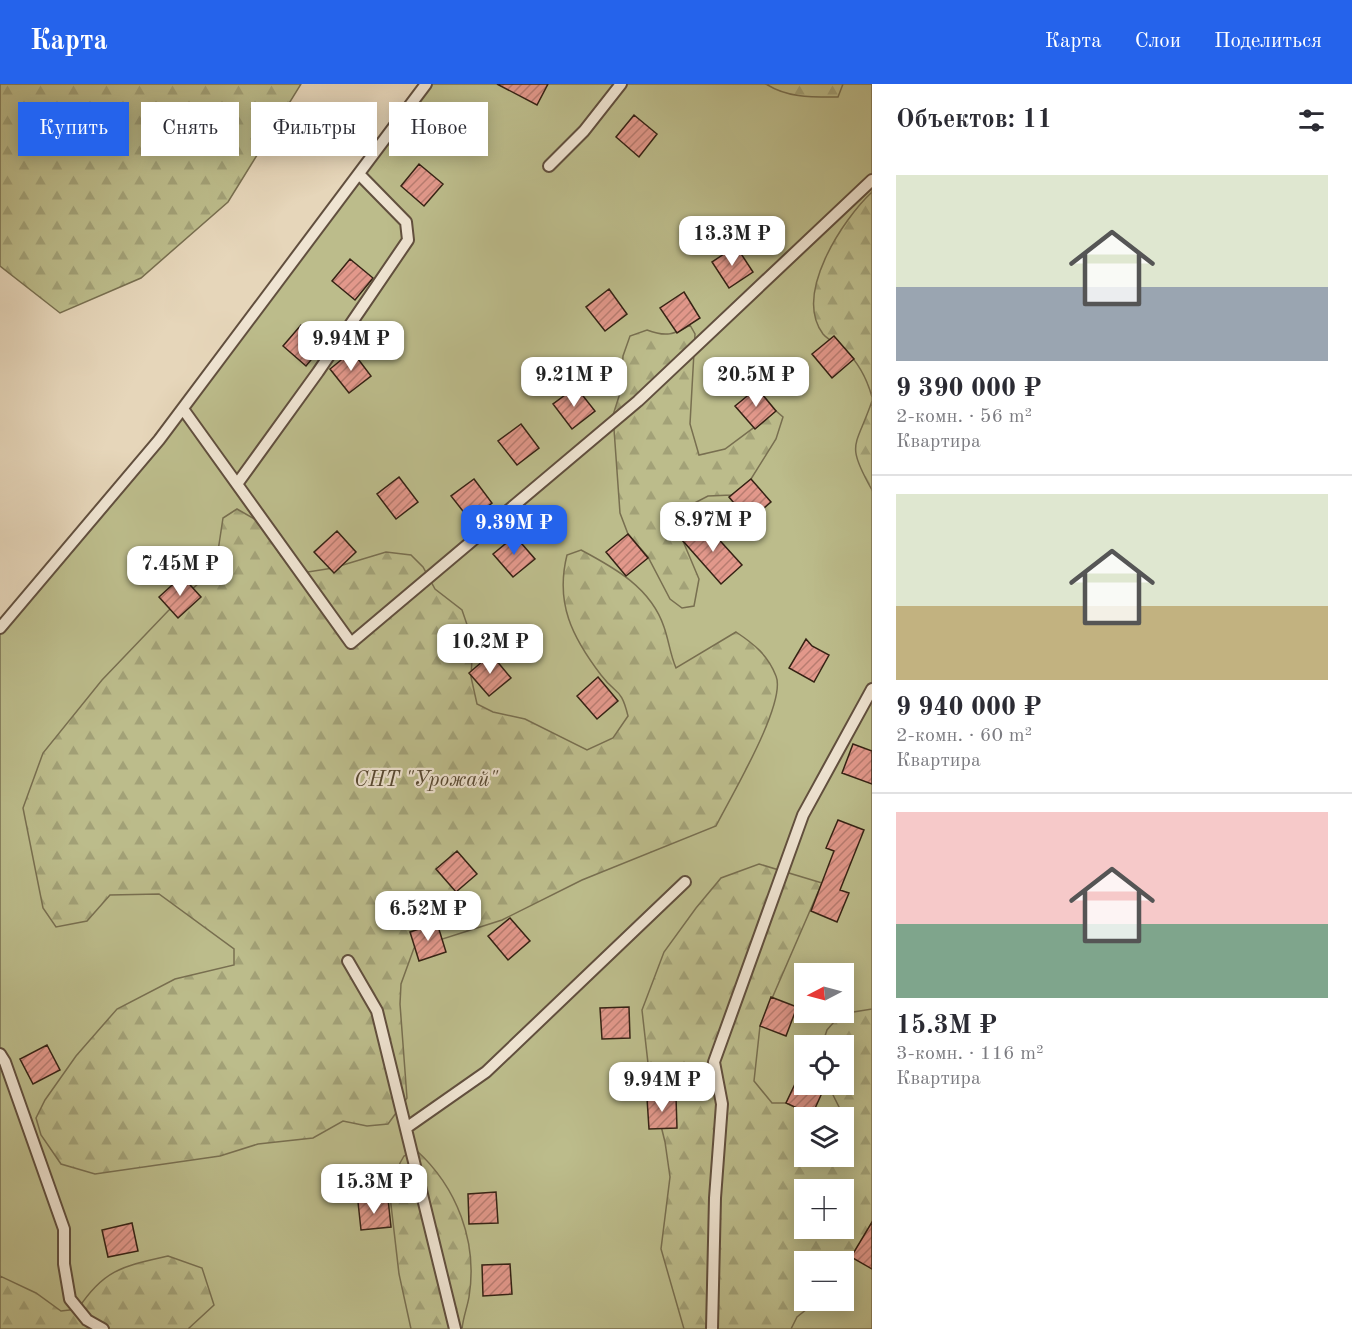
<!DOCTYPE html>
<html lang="ru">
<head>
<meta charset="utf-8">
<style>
  :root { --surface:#fff; --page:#f2f2f3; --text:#2b2b33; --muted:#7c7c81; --line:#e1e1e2; --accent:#2563eb }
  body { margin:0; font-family:"Old Standard TT",serif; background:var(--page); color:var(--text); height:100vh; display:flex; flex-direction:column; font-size:22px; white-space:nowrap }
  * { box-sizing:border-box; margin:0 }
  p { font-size:20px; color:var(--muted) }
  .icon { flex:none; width:33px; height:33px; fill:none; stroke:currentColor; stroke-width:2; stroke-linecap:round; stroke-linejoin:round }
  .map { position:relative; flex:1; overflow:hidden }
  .side { display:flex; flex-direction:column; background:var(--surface); width:480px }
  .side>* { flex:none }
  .guide { position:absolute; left:18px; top:18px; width:570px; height:54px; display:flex; gap:12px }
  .needle { width:39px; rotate:264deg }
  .tools { position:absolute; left:794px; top:879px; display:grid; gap:12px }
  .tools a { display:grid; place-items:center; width:60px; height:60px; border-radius:0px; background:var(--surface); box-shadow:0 3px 15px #0003; font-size:30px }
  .price { position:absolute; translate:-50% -51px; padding:0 14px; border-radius:12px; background:#fff; color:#222; font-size:20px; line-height:39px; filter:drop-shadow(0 2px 3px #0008) }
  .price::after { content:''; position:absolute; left:50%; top:36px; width:18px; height:14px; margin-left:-9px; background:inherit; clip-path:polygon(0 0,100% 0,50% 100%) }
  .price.current { background:var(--accent); color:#fff }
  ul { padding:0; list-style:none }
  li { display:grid; align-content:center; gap:12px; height:318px; padding:0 24px }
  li+li { border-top:2px solid var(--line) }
  li span { display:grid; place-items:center; height:186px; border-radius:0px; color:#555 }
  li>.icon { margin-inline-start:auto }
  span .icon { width:108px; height:108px; fill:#fffc; stroke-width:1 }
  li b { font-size:26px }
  h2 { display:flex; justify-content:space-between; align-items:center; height:72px; padding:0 24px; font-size:26px }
  .tag { padding:0 21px; border-radius:0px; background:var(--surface); box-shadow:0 3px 15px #0003; font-size:21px; line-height:54px }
  .tag.current { background:var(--accent); color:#fff }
  header { display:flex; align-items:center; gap:36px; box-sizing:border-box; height:84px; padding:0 30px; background:var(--accent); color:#fff }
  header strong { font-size:28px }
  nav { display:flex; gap:33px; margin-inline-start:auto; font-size:21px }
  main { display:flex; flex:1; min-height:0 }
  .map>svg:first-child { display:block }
  .green { fill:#bcbc8b; stroke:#786f50; stroke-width:1.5; fill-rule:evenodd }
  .forest { fill:url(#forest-firs); stroke:#786f50; stroke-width:1.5; fill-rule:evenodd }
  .building { fill:url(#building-hatch); stroke:#352214; stroke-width:1.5 }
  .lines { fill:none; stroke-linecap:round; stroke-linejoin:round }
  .lane-casing { stroke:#614f3e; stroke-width:14 }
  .lane { stroke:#efe4d2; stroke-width:10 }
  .labels { text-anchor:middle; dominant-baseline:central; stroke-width:4.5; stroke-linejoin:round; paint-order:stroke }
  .park-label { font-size:21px; font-style:italic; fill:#574832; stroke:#efe4d2 }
</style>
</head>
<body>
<header>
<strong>Карта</strong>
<nav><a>Карта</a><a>Слои</a><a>Поделиться</a></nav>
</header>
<main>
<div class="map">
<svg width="872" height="1245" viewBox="0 0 872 1245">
  <defs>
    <pattern id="forest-firs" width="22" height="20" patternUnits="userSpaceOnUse" patternTransform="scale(1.5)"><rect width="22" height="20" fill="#bcbc8b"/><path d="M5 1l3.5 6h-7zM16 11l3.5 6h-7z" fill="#a2a177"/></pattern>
    <pattern id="building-hatch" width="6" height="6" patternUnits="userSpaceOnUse" patternTransform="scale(1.5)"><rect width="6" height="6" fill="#e2988b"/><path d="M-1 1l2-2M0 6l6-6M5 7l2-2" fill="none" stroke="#b87c70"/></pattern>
  </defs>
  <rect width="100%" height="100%" fill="#e6d6ba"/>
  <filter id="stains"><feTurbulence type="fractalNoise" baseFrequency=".00333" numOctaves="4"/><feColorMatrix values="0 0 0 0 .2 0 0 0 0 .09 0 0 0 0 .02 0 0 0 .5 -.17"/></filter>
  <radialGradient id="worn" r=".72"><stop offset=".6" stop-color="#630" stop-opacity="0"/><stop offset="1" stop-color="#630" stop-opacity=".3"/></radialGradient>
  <path class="green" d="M423,0H872V1245H0V549L383,61ZM804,890H843V928H804ZM804,962H843V1000H804ZM804,1034H843V1072H804ZM804,1106H843V1144H804ZM804,1178H843V1216H804Z"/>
  <path class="forest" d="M0,0H301L228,118L141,194L60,229L0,182Z
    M766,0H843L838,13C812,13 788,14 766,0Z
    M872,108V313C867,295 860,280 845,266C839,261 828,256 823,250C793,210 843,135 872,108Z
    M690,241L695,250L690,340L699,371L725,365L776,327L783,333L776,355L751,395L732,411L708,412L679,427L683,457L699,495L694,522L682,524L670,515L648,473L628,450L620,429L613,331L621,306L623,272L630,252L647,246C665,253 674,251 690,241Z
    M872,317V406C845,358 856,364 872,317Z
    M237,425L258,437L281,472L308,488L333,484L386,468L411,471L423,483L435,505L462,526L473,558L471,593L477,620L493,628L525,635L587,666L613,654L628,632C621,603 617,612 601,591C572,553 555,519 567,471L581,466C615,484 651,504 664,543C669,557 670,570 676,584L736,548C754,560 768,571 776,592C787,619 730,714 716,742L582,796L502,836L414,864L401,900L400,920L407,1014L388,1040L367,1042L343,1037L313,1054L258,1060L220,1072L95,1090L61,1080L41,1051L36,1034L45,1016L76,972L117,925L175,895L234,881V865L159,810L110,811L87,837L56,843L43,824L23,724L43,669L102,596L168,527L200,498L218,467L223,434Z
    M759,780L822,799L760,942L754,997L772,1019H786L812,1031L804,1034V1045L795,1061L804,1069V1072H843V1034L839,1033V1023L828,1001L843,1000V962L822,961L827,946L841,930L872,925V1149L851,1173L843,1195V1178H804V1216L817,1217L797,1233L791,1245H684L661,1165L670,1093L665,1058L650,997L642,926L664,868L696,824L721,794ZM804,1106H843V1144H804Z
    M416,1066C457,1103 478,1158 469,1213C467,1224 463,1234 462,1245H411L399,1190L390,1112L400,1079L404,1072Z
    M168,1172L202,1184L214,1221L188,1245H0V1192L36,1209L61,1227L78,1225C104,1185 124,1182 168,1172Z"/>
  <path class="building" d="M497,0H548L537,21Z
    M634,31L657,50L639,73L616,53Z
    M419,80L443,100L424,122L401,102Z
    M736,162L753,188L729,204L712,178Z
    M350,175L373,194L355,216L332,197Z
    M609,205L627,230L605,247L586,223Z
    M684,208L700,234L677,249L660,224Z
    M301,241L324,260L306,282L283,262Z
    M834,252L854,275L832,294L812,270Z
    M352,267L371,292L349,309L330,285Z
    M576,303L595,327L572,345L553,320Z
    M757,304L776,327L755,345L735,322Z
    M521,340L539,364L517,381L498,357Z
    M399,393L418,418L396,435L377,410Z
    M474,395L492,419L470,436L451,412Z
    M751,395L771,418L749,437L729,413Z
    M704,439L742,481L721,500L683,457Z
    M337,447L356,468L334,489L314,468Z
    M628,450L648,474L626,492L606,468Z
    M515,452L535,475L513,493L493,470Z
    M182,492L201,513L178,534L159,513Z
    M806,555L812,562L829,571L814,598L789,584Z
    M491,570L511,594L489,612L469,589Z
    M598,593L618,617L597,635L577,612Z
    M853,660L872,667V700L842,689Z
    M838,736L864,746L840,806L849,809L837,838L811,827L834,767L826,764Z
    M457,767L477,790L456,808L436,785Z
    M510,834L530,857L508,876L488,852Z
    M437,839L446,868L419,877L410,848Z
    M771,913L797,923L786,952L760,942Z
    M629,923L630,954L602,955L600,924Z
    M47,961L60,986L33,1000L20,975Z
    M795,1000H826L812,1031L786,1019Z
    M676,1013L677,1044L649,1045L647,1014Z
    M496,1108L498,1139L469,1140L468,1110Z
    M388,1115L391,1143L361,1146L358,1118Z
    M872,1138V1185L851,1173Z
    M132,1139L138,1167L108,1173L102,1146Z
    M510,1180L512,1210L483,1212L482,1181Z"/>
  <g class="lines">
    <defs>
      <path id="lane" d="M549,82L584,47L621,0
        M183,325L351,559L638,317L872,96
        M237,400L318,288L408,156L406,138L360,91
        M0,544L159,356L426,0
        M348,877L377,927L455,1245
        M0,970L5,978L64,1145V1180L70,1215L87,1236L103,1245
        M406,1044L486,988L685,798
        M712,1245L715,1114L722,1020L714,978L803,731L872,605"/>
    </defs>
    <use href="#lane" class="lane-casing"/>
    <use href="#lane" class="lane"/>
  </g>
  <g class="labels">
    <g class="park-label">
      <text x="426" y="696">СНТ "Урожай"</text>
    </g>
  </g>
  <rect width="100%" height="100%" filter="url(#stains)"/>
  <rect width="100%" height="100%" fill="url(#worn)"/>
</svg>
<div class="tools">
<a><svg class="needle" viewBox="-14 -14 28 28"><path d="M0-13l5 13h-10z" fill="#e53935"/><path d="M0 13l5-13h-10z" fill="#7c7c81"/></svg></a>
<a><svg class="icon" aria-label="locate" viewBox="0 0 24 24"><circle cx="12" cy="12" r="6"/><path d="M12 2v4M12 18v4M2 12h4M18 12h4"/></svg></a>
<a><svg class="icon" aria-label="layers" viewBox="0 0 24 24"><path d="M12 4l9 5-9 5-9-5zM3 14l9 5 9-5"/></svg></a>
<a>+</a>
<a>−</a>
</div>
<b class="price" style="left:732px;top:183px">13.3M ₽</b>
<b class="price" style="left:351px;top:288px">9.94M ₽</b>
<b class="price" style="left:574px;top:324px">9.21M ₽</b>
<b class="price" style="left:756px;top:324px">20.5M ₽</b>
<b class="price" style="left:713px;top:469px">8.97M ₽</b>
<b class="price current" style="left:514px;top:472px">9.39M ₽</b>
<b class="price" style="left:180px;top:513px">7.45M ₽</b>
<b class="price" style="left:490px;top:591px">10.2M ₽</b>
<b class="price" style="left:428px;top:858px">6.52M ₽</b>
<b class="price" style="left:662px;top:1029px">9.94M ₽</b>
<b class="price" style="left:374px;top:1131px">15.3M ₽</b>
<div class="guide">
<a class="tag current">Купить</a>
<a class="tag">Снять</a>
<a class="tag">Фильтры</a>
<a class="tag">Новое</a>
</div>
</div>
<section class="side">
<h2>Объектов: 11<svg class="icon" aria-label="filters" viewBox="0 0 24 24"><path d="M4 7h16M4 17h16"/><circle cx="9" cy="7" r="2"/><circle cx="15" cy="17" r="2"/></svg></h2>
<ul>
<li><span style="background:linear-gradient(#dfe7d0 60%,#9aa5b1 0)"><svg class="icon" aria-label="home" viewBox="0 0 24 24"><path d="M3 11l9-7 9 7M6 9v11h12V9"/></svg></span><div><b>9 390 000 ₽</b><p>2-комн. · 56 m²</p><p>Квартира</p></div></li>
<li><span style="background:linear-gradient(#dfe7d0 60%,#c2b280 0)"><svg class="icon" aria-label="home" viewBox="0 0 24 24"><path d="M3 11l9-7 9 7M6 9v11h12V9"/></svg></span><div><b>9 940 000 ₽</b><p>2-комн. · 60 m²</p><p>Квартира</p></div></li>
<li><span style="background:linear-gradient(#f6c9c9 60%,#7fa58c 0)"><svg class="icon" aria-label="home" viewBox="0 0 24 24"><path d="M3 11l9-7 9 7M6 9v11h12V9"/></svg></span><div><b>15.3M ₽</b><p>3-комн. · 116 m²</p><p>Квартира</p></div></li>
</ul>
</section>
</main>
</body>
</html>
